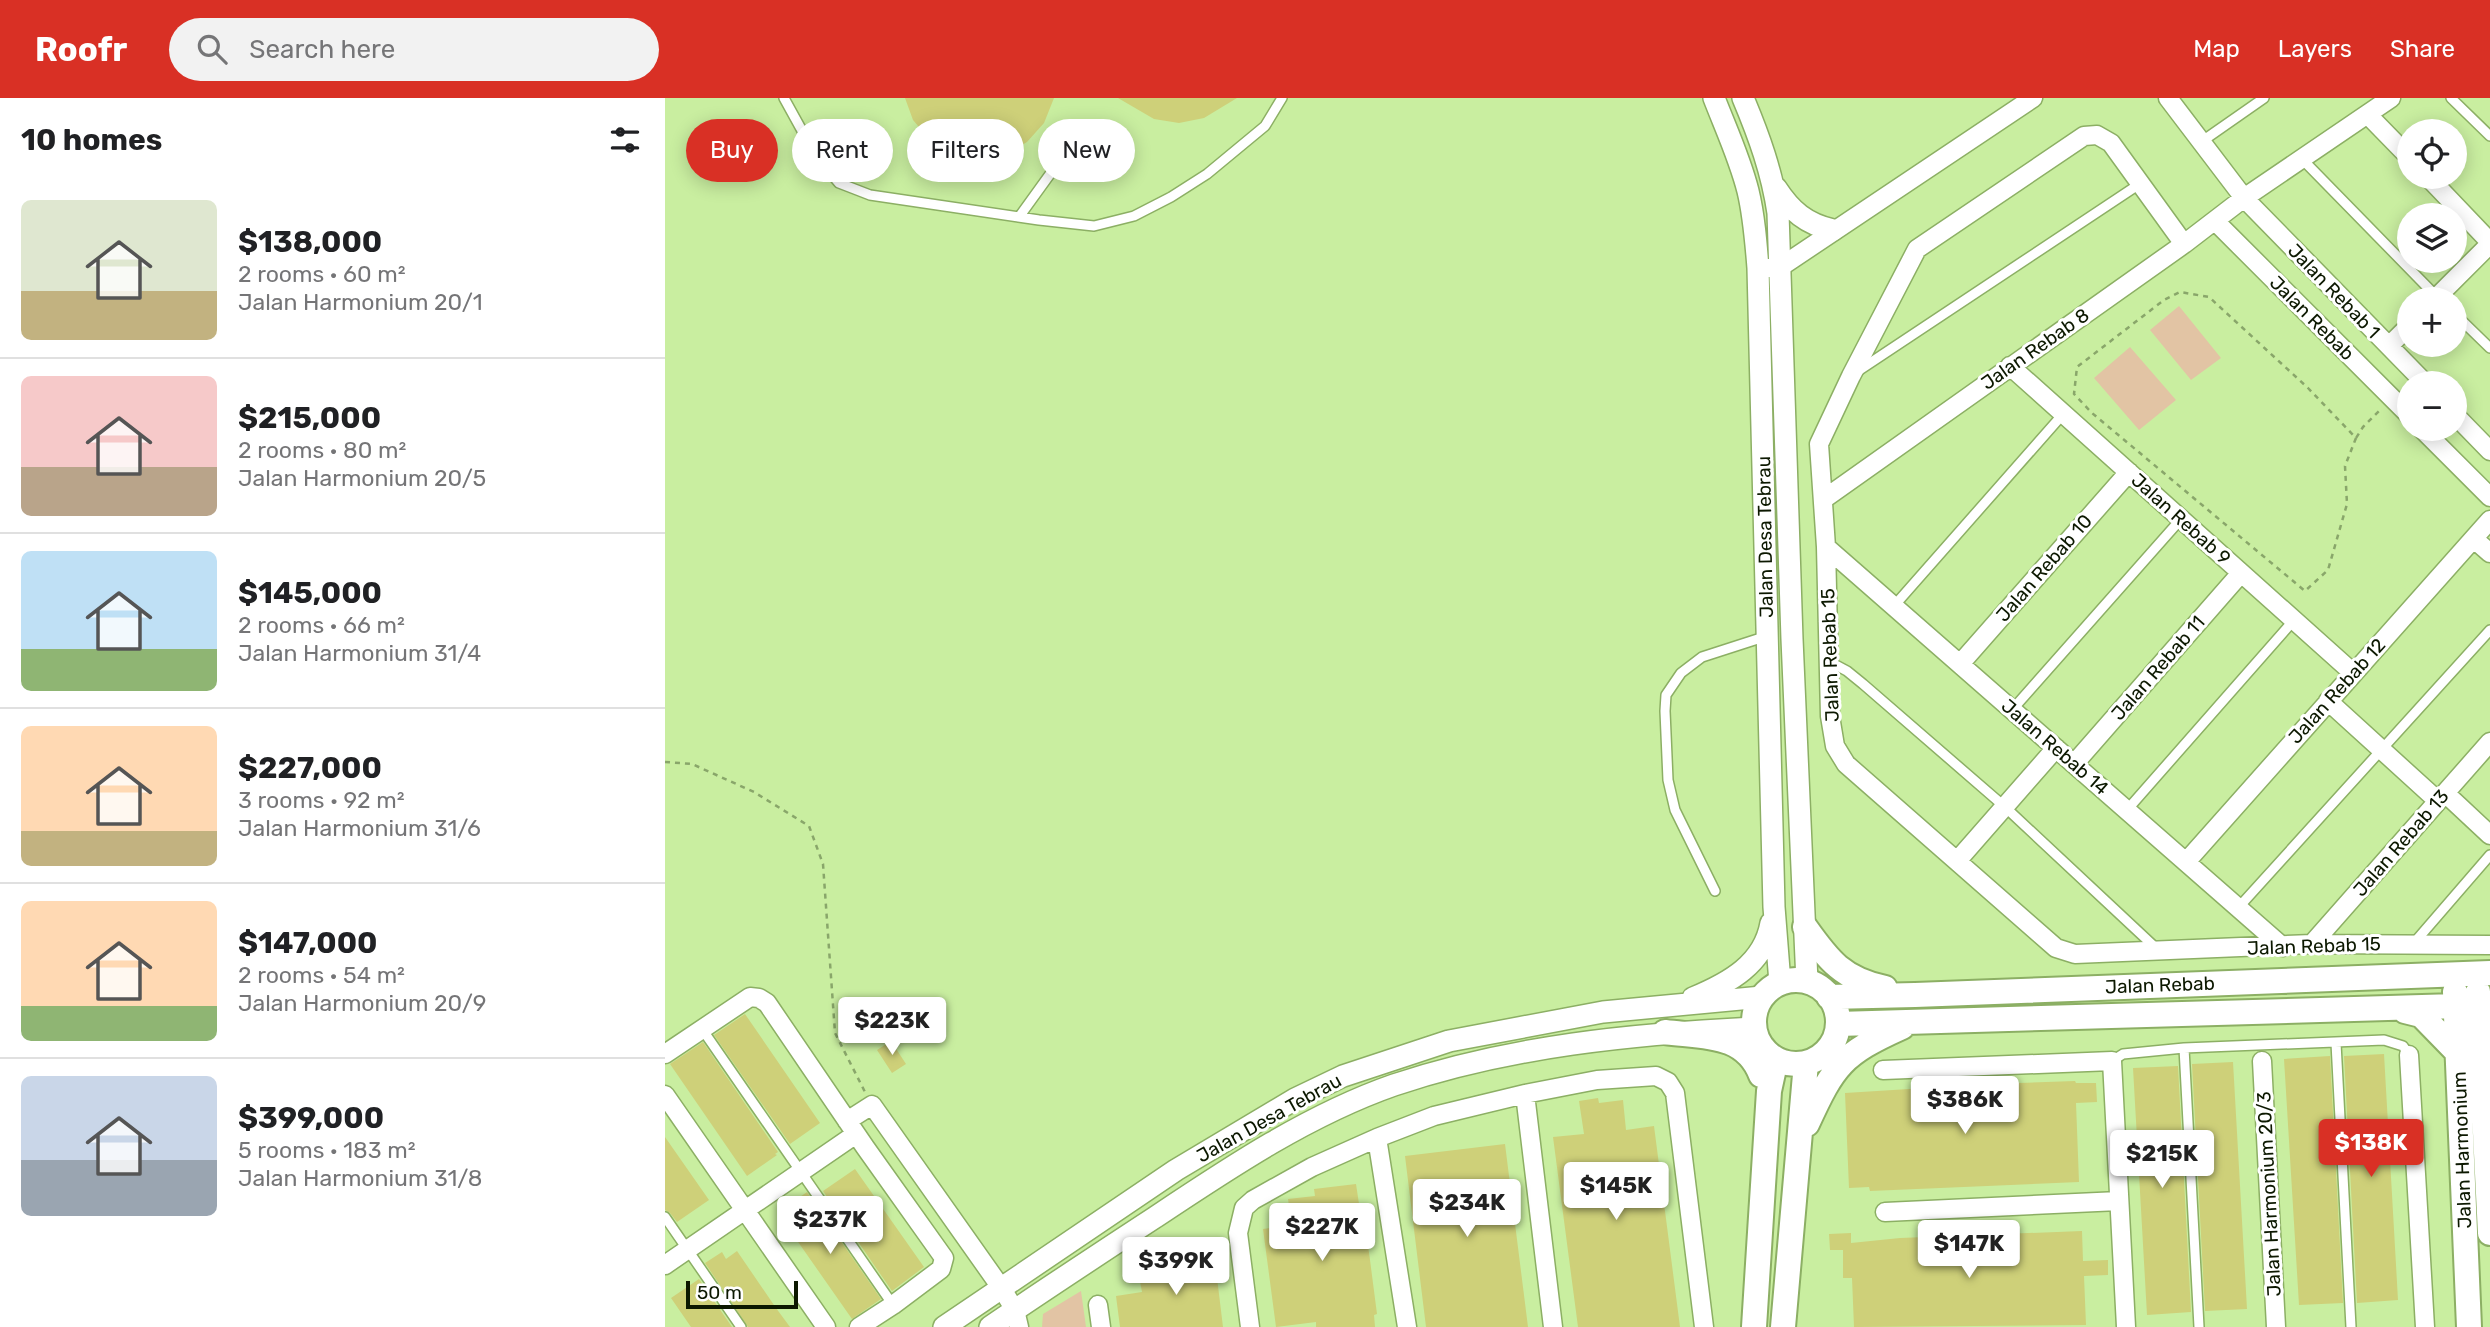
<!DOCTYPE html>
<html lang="en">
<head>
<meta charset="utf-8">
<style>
  :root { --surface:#fff; --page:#f2f2f2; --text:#202124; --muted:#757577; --line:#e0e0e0; --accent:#d93025 }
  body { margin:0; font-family:Rubik,sans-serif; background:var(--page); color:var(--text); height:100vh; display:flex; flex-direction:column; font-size:26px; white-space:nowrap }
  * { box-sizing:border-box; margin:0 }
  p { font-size:23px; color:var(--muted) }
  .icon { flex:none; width:38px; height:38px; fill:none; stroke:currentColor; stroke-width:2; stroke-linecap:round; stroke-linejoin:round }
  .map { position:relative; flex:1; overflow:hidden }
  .panel { display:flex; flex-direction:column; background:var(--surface); width:665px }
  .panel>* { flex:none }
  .guide { position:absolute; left:21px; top:21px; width:665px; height:63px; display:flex; gap:14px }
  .buttons { position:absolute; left:1732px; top:21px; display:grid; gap:14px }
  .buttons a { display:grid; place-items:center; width:70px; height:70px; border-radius:50%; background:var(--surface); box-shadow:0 4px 18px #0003; font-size:35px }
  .scale { position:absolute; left:21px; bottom:18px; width:112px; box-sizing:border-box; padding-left:7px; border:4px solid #0c1800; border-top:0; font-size:19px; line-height:24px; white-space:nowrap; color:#0c1800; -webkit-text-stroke:5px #fff; paint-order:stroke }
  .price { position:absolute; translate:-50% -60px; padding:0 16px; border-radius:7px; background:#fff; color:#222; font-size:23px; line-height:46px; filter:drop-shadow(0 2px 4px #0008) }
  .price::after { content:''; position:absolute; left:50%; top:42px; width:21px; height:16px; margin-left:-10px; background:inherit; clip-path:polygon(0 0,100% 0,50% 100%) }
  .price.on { background:var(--accent); color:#fff }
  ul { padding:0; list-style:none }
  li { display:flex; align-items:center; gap:21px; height:175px; padding:0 21px }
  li+li { border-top:2px solid var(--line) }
  li span { display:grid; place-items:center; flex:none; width:196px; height:140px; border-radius:10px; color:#555 }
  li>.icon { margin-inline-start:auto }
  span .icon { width:84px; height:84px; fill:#fffc; stroke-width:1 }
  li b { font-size:30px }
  h2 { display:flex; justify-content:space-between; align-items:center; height:84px; padding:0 21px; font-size:30px }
  .tag { padding:0 24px; border-radius:32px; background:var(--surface); box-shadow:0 4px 18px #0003; font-size:24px; line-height:63px }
  .tag.on { background:var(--accent); color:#fff }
  header { display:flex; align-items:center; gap:42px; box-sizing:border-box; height:98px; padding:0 35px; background:var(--accent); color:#fff }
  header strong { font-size:33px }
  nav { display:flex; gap:38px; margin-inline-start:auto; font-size:24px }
  .search { width:490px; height:63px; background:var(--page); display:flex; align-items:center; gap:18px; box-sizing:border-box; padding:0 24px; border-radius:38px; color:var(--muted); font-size:26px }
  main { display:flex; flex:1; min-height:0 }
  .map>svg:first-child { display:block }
  .green { fill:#e2c4a4 }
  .building { fill:#ced079 }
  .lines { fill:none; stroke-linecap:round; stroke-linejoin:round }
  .service-casing { stroke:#8caf64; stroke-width:12 }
  .minor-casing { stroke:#8caf64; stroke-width:21 }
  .tertiary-casing { stroke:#8caf64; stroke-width:24 }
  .secondary-casing { stroke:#8caf64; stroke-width:28 }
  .path { stroke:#89a66a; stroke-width:2.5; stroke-dasharray:5 5; stroke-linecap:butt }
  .service { stroke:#fff; stroke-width:9 }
  .minor { stroke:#fff; stroke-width:18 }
  .tertiary { stroke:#fff; stroke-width:21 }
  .secondary { stroke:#fff; stroke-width:24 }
  .labels { text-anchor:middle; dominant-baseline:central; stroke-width:6; stroke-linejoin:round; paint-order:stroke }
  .street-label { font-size:19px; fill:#0c1800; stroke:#fff }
</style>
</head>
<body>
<header>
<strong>Roofr</strong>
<div class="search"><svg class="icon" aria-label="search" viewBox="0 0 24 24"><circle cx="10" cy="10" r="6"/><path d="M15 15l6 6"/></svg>Search here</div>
<nav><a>Map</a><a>Layers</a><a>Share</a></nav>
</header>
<main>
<section class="panel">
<h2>10 homes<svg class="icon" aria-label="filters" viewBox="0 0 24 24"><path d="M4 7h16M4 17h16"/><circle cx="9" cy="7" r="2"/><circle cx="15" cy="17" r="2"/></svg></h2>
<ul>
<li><span style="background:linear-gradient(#dfe7d0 65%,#c2b280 0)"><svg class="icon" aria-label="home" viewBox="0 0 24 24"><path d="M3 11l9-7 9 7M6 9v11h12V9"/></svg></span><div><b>$138,000</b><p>2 rooms · 60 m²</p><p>Jalan Harmonium 20/1</p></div></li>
<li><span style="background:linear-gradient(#f6c9c9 65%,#b9a48a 0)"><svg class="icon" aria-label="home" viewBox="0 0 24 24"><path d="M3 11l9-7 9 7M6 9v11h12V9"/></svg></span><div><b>$215,000</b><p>2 rooms · 80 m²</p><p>Jalan Harmonium 20/5</p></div></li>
<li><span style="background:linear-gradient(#bfe0f5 70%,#8fb573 0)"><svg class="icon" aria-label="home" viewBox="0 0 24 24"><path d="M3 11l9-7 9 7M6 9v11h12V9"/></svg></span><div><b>$145,000</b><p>2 rooms · 66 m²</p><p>Jalan Harmonium 31/4</p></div></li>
<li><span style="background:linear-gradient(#ffd9b3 75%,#c2b280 0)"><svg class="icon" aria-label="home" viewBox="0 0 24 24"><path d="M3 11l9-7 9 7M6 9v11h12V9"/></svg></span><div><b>$227,000</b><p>3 rooms · 92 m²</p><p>Jalan Harmonium 31/6</p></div></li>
<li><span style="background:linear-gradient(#ffd9b3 75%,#8fb573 0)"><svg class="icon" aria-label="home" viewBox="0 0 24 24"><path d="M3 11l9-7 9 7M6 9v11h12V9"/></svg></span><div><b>$147,000</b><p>2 rooms · 54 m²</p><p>Jalan Harmonium 20/9</p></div></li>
<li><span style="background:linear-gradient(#c9d6e8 60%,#9aa5b1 0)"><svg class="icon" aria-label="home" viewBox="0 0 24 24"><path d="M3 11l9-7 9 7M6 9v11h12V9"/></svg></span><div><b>$399,000</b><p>5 rooms · 183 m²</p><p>Jalan Harmonium 31/8</p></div></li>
</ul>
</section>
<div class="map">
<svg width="1825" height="1229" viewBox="0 0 1825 1229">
  <rect width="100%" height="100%" fill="#c9eea0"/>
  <path class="green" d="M1514,208L1556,260L1526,282L1485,232Z
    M1465,249L1511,302L1474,332L1429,280Z
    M416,1193L421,1229H377L378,1216Z"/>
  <path class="building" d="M240,0H389L379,25L362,44L340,57L313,61L288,56L265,42L248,22Z
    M453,0H572L539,20L514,25L489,21Z
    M80,916L155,1025L125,1046L49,937Z
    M226,943L241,966L227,975L212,952Z
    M38,944L113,1054L110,1056L112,1057L82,1078L5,966Z
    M1719,956L1733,1202L1692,1205L1679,958Z
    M1665,958L1678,1205L1634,1207L1619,961Z
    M1568,964L1582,1211L1540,1213L1527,966Z
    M1513,968L1526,1214L1482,1217L1468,970Z
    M1410,983L1411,985H1431L1432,1004L1411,1005L1414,1084L1205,1093L1204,1089L1184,1090L1180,995L1324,986Z
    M933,1000L934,1005L958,1002L961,1032L989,1028L1015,1229H913L888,1039L919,1036L914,1003Z
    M0,1039L44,1102L12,1124L5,1115L0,1112Z
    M840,1046L863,1229H761L740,1058Z
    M190,1071L259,1169L227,1193L158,1093Z
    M691,1086L696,1119H699L705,1162L712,1216L709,1217L710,1229H651V1224L611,1229L598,1131L627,1127L623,1101L650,1098L649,1091Z
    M142,1094L216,1201L187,1221L117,1121L126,1115L122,1108Z
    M1417,1133L1418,1163L1443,1162V1177L1419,1178L1421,1227L1189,1229L1187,1180H1178V1152H1165L1164,1136L1186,1135V1145L1235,1140Z
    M72,1153L111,1210L125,1229H83L40,1165L57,1154L61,1161Z
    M549,1155L558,1229H455L451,1198L477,1194L474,1178L505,1174L503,1161Z
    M34,1181L67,1229H26L6,1200Z"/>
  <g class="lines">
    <defs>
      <path id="service" d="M119,0L151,58L174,85L205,97L374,122L429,128L469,118L506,99L542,76L600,28L617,0
        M1786,0L1825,38
        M1536,44L1599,0
        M1637,61L1773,200
        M354,119L388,72L428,29
        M1790,216L1825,250
        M1193,273L1476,85
        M1229,508L1399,315
        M1165,564L1182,573L1198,586L1340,709L1493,852
        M1347,612L1516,421
        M1462,712L1629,522
        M1050,793L1010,712L1003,682L1000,613L1001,597L1016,575L1037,559L1102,538
        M1573,810L1825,532
        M1749,845L1825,757
        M37,931L228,1207
        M1671,945L1686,1229
        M1519,950L1534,1229
        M1447,963L1458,956L1519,950L1719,942L1738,948L1744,957
        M0,1119L76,1229"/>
      <path id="minor" d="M1503,0L1579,100L1760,285
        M1703,17L1745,60
        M1763,79L1825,144
        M1550,123L1745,318
        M1519,146L1446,45L1432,37L1419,38L1252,151L1186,278L1154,346L1161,449L1165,618L1170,648L1181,666L1391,850L1410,856L1647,846L1825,847
        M1093,170H1114L1368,0
        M1770,201L1825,146
        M1724,248L1745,227
        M1345,268L1687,574
        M1790,317L1825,353
        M1757,331L1825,399
        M1159,401L1519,146L1579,100L1726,0
        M1809,441L1825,455
        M1161,449L1618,849
        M1295,566L1464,374
        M1663,603L1773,703
        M1409,666L1576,475
        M1780,695L1825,737
        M1292,763L1391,650
        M1521,764L1825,422
        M1647,846L1825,644
        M0,956L85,899L94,900L102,905L200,1049L279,1160L276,1171L228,1207L194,1229
        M1744,957L1760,1229
        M1597,963L1611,1229
        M1218,972L1447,963L1461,1229
        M860,996L888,1229
        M0,997L161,1229
        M182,1023L207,1007L337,1191L350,1212L354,1229
        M712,1040L742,1229
        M1220,1114L1454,1103
        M0,1167L191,1036
        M433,1207L436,1229
        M585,1229L573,1135L579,1110L588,1102L647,1069L712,1040L769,1018L860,996L932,982L991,978L1003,984L1010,995L1039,1229"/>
      <path id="tertiary" d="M1049,0C1061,31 1075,61 1083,93C1089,118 1091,144 1093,170L1109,809L1115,885
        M1078,0C1094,38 1107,74 1113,115L1127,541L1142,884
        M1111,90C1126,113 1141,126 1168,132
        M1028,900C1064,885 1099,866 1106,825
        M279,1229L511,1072L630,1001L678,978L784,943L938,914L1097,899
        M325,1229C379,1192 434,1156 489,1120C564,1070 643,1017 729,987C845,948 968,936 1089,930"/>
      <path id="secondary" d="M1140,829C1164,863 1178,881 1220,890
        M1089 924a42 42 0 1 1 84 0a42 42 0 1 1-84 0Z
        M1790,894L1804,1229
        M1813,894L1825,1135
        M1164,899L1250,897L1825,875
        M1740,913L1756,917L1793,955
        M1173,926L1825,907
        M1000,934C1039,939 1080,935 1096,977
        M1142,1026C1169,967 1177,956 1237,929
        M1089,1229L1104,993L1111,961
        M1118,1229L1141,965"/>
    </defs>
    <use href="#service" class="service-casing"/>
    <use href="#minor" class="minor-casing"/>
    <use href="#tertiary" class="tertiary-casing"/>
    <use href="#secondary" class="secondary-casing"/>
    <path class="path" d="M1691,340L1680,368L1682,406L1663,472L1640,493L1427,315L1409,296L1412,269L1499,202L1515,194L1544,199L1643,290L1691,340L1698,329L1717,310
      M0,664L27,666L89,694L144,728L158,766L170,935L200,994"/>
    <use href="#service" class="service"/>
    <use href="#minor" class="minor"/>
    <use href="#tertiary" class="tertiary"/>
    <use href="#secondary" class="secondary"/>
  </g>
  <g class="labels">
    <g class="street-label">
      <text transform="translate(1669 193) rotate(46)">Jalan Rebab 1</text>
      <text transform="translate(1647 220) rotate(45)">Jalan Rebab</text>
      <text transform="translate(1370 251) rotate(-35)">Jalan Rebab 8</text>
      <text transform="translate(1516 421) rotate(42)">Jalan Rebab 9</text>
      <text transform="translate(1100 439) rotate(-91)">Jalan Desa Tebrau</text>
      <text transform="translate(1379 470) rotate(-49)">Jalan Rebab 10</text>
      <text transform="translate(1165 557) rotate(-92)">Jalan Rebab 15</text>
      <text transform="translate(1493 570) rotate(-49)">Jalan Rebab 11</text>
      <text transform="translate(1672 593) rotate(-48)">Jalan Rebab 12</text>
      <text transform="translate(1390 649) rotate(41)">Jalan Rebab 14</text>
      <text transform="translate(1736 745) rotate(-49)">Jalan Rebab 13</text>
      <text transform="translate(1649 848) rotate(-2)">Jalan Rebab 15</text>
      <text transform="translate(1495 887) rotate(-2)">Jalan Rebab</text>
      <text transform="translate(604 1020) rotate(-29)">Jalan Desa Tebrau</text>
      <text transform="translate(1797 1052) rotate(-92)">Jalan Harmonium</text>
      <text transform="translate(1604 1096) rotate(-93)">Jalan Harmonium 20/3</text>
    </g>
  </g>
</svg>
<div class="buttons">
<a><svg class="icon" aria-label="locate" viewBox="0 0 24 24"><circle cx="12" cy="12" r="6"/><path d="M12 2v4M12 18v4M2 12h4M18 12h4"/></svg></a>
<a><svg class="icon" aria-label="layers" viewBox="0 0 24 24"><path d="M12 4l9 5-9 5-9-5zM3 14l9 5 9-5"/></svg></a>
<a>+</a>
<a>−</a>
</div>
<div class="scale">50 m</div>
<b class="price" style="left:227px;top:959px">$223K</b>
<b class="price" style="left:1300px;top:1038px">$386K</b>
<b class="price on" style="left:1706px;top:1081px">$138K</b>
<b class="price" style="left:1497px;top:1092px">$215K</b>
<b class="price" style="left:951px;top:1124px">$145K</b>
<b class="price" style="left:802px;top:1141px">$234K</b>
<b class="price" style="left:165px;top:1158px">$237K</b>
<b class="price" style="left:657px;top:1165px">$227K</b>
<b class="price" style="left:1304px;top:1182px">$147K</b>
<b class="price" style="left:511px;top:1199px">$399K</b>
<div class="guide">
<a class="tag on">Buy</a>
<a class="tag">Rent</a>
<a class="tag">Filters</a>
<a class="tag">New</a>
</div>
</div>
</main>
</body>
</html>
